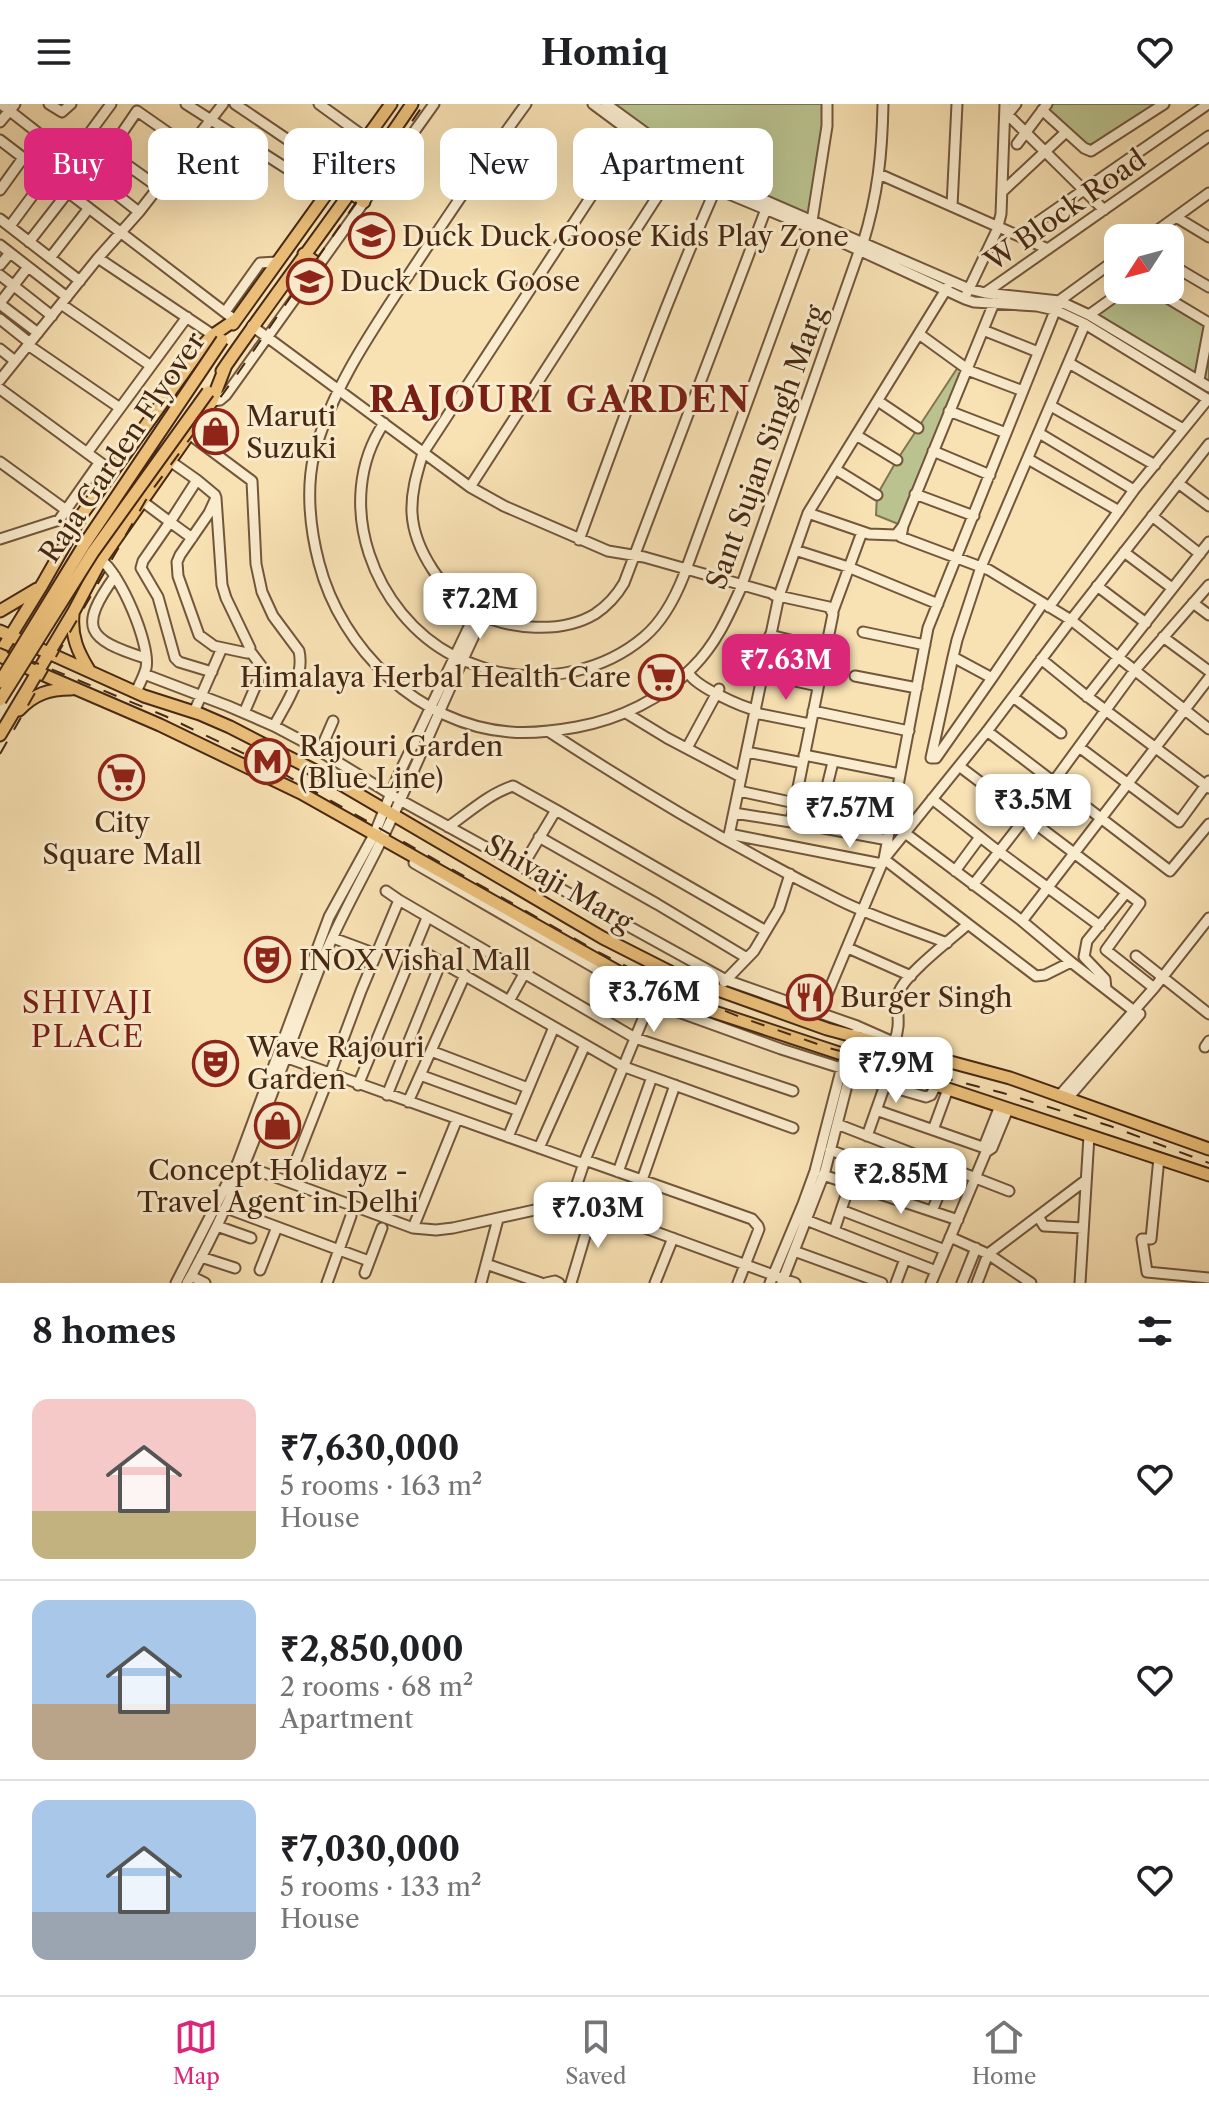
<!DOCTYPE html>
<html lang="en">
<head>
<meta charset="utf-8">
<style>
  :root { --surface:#fff; --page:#f6f6f6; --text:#202124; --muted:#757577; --line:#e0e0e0; --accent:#db2777 }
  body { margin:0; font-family:"Libre Caslon Text",serif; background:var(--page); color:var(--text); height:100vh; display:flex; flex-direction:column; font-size:30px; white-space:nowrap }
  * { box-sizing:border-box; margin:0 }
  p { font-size:26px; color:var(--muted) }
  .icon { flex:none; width:44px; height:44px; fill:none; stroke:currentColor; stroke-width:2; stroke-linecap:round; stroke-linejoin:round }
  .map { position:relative; height:1179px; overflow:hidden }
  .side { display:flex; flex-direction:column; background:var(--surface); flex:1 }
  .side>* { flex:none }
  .guide { position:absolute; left:24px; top:24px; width:800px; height:72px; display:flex; gap:16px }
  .needle { width:52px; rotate:234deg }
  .fabs { position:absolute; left:1104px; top:120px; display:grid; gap:16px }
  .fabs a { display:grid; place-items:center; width:80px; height:80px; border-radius:16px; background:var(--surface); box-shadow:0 8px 32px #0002; font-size:40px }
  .price { position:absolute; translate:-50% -68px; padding:0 18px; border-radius:16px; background:#fff; color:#222; font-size:26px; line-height:52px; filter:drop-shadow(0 2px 4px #0008) }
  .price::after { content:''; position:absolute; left:50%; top:48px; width:24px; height:18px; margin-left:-12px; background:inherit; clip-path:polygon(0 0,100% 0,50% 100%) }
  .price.selected { background:var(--accent); color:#fff }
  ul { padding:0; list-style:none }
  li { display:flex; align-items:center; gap:24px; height:200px; padding:0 32px }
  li+li { border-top:2px solid var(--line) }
  li span { display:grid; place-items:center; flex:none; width:224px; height:160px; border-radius:16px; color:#555 }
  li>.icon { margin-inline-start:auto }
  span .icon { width:96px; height:96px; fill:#fffc; stroke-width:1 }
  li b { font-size:34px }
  h2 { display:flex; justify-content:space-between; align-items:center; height:96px; padding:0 32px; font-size:34px }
  .pill { padding:0 28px; border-radius:16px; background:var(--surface); box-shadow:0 8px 32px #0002; font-size:28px; line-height:72px }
  .pill.selected { background:var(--accent); color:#fff }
  header { display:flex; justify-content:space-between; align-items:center; height:104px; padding:0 32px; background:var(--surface); font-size:36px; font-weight:700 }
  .menu { display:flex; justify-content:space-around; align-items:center; height:112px; border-top:2px solid var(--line); background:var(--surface); font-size:22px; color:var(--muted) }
  .menu a { display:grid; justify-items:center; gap:4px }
  .menu .selected { color:var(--accent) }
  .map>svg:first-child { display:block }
  .green { fill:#bac38f; stroke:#807651; stroke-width:2 }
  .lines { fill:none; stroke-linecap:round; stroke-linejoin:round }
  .minor-casing { stroke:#72563b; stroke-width:13 }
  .major-casing { stroke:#462813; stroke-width:15 }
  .minor { stroke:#faecce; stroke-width:9 }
  .major { stroke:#ecc07a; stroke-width:11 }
  .rail { stroke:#462813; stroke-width:2; stroke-dasharray:14 14; stroke-linecap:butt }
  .major-bridge-casing { stroke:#462813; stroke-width:15; stroke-linecap:butt }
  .major-bridge { stroke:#ecc07a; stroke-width:11 }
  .labels { text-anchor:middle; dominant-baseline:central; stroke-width:6; stroke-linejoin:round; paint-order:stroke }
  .street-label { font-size:28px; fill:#462813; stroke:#faecce }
  .poi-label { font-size:28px; fill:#462813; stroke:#faecce; text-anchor:start }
  .neighbourhood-label { font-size:30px; letter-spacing:2px; fill:#7a1f14; stroke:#faecce }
  .district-label { font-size:36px; font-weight:bold; letter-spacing:2px; fill:#7a1f14; stroke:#faecce }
</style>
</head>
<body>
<header><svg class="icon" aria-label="menu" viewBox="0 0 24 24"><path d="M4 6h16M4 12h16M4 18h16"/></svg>Homiq<svg class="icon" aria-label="heart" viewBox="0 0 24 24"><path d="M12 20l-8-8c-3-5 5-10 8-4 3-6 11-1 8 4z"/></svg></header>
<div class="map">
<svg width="1209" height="1179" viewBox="0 0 1209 1179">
  <rect width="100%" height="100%" fill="#f8e1b3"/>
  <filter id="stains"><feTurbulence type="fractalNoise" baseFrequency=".0025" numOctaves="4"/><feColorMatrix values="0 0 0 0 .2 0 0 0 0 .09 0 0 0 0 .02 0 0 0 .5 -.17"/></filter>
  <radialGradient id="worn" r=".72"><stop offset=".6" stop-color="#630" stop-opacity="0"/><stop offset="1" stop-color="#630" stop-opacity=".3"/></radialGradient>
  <path class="green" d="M606,0H827L812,117L697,66Z
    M1047,0H1156L1088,47L1042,6Z
    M1124,186H1154L1209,219V283L1089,211Z
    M958,263L966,264L903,422L876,411L877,391L897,356Z"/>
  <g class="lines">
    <defs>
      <path id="minor" d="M49,0L62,8L71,0
        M186,0L308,78L325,92
        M235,0L322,59
        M319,0L366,34
        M526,0C484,57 445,116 406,175C370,230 331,286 314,351C306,385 310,425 319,459C341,545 419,621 510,628C533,630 555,627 577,623C620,615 662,595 693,563C715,541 727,515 740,486L860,145
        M593,0L686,69L700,78L811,124L965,195L974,198L1037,202L1055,206L1085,220L1209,296
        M606,0L691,62L704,70L969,185L985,189L1059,197L1089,211L1209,283
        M1042,6L1084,44L1091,47L1164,0
        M1005,8L1104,106
        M1007,11L1016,0
        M0,18L15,0
        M632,30L423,349C417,369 411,388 412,409C414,446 444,490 476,508C509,526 562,530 595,510C607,502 617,491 624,479L766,105
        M0,36L235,216
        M1017,40L1047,0
        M879,70L1048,145
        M54,77L111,0
        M158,83L109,48L137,7L190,44
        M0,86L23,54
        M1003,87L1066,28
        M952,102L957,0
        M139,108L223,0
        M1176,113L1209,133
        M0,115L80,177
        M812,117L827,22V0
        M10,122L47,72
        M1019,131L1208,0
        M1147,134L1209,89
        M29,138L68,88
        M863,139C878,90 882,51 883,0
        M0,141L67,193
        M50,154L89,104
        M98,154L213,231
        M1170,160L1209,183
        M0,161L10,149
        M0,171L52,212
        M1154,186L1209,219
        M967,189L997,126L1001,110L1005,0
        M985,189L1209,32
        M0,199L28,163
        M0,200L38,229
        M61,200L151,262
        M225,208L260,159L277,158
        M1089,211L1124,186
        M0,215L30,239
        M252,222L470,383L504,402L608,447L644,453L771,489L774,491L829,503L833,510L791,718L888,736
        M983,226L1038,248
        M919,230L970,267L1023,287
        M28,241L120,304
        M0,245L15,257
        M1069,259L1183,325
        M0,276L98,154L139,108L1,0
        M1199,276L1209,223
        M0,285L113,368
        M212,297L220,296L226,291L434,0
        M878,297L918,324
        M1051,302L1155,361
        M949,307L1006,329
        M384,319C331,398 374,511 454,552
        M1039,329L1134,386L1208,295
        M189,330L252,377L256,460L262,488L273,512L299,547C305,573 286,599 274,622
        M856,331L897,356
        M933,347L990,371
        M87,349L187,213
        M1028,355L1119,407
        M170,357L197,376L215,391L216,394L222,481L226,494L250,544L247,549L214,542L199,531L178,472L177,458L180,451L209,409L215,396
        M0,358L66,406
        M835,365L877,391
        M1178,379L1209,402
        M470,383L677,62
        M915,390L974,412
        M142,397L170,418L143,457L141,464L158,493L175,554L179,558L212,568
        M808,409L869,430L896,431L903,422L901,433L989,466L1071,516L1209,625
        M1152,412L1200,450
        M903,422L994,199
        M192,434L170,418L197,376
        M0,435L59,416L99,359
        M579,436C622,318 665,200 716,84
        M795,446L848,463L938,500
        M1124,448L1172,484
        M101,456C120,469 151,541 146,564C144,572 139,581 136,588
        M115,472C78,524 86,535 145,554
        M1097,482L1146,519
        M1043,499L992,574L953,553L957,536L981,463L1085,220
        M1193,499L1209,511
        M1049,503L1134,386
        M833,507L862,428
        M863,528L925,541
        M770,531L826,545
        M1163,533L1209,567
        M953,553L931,654H936L992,574
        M1041,555L1084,590L1209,684
        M462,556C474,560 485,565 498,568C548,578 604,567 644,533C663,517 675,494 684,471L811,124
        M144,570L228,602L274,622L308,640L400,696L726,876L857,922L900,941
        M763,570L818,582
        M690,571C698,583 741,603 756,606
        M855,572L917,584
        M1013,593L1061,629
        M1087,593L1209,438
        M813,607L909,627
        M194,608L222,544
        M244,609L262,567V563L250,547
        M626,609L667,634L741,673
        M755,609L810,620
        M548,627C641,688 739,746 839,796C873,813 911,825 947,839
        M987,627L1170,767L1209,720
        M1079,643L1179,718L1209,677
        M687,644L719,585
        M320,647L333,617
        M747,648L803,659
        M804,651L900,670
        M959,662L1140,799L1106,846L1154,884
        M739,687L795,699
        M932,695L998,747L1100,822
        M822,700L892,713
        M734,709L791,718
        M448,723C468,709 490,689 513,682L556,706
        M817,723L833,658
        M905,729L1022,817L1071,858L1134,907
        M729,730L882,760
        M539,733L657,800L747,854
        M728,736L779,492L808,409L947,184
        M414,759L659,901L781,945L841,964
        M522,763L556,706L766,827
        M955,767L980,733
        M973,781L1054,677L1135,566L1209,481
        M386,787L399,796
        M1022,817L1209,574
        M968,820L884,755L928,524L1059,197L1118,154
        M333,834L368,847
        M415,843L622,962L793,1024
        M848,844L911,872
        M1136,852L1209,910
        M724,878L754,847L779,805L790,770
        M1106,885L1105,875L1084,853L1087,837L1126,789
        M509,897L524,870
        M819,910L884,755L988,626L1071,516L1209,340
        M894,938C903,918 894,904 899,888C905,870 953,834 968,820L1036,872L1045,871L1071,858
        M1205,943L1209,937
        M431,947L528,984
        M282,952L584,1060
        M866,958L871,974L877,979L926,993L931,991L936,981
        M420,971L519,1007
        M358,981L427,814
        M387,991L441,858
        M1060,991L1154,884L1209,814
        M1068,994L1140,910
        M408,998L465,871
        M876,1006L985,1044
        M837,1020L1009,1087
        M933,1026L948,985
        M867,1032L885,981
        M508,1033L554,923
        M539,1044L585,941
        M830,1046L940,1088
        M986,1048L985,1040L1000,1002
        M1159,1054L1151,1135H1142L1147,1168L1209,1174
        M585,1056L752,1115L758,1122L759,1125L738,1179
        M243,1061L413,1124L436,1126L453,1124L571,1098L585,1102L795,1179
        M618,1068L652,973
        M823,1071L958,1116
        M642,1076L675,981
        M288,1077L330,970L361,887L399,796L635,934L793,987
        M850,1080L841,1106L945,1146
        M571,1098L585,1056L652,893
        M226,1104L369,1157
        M932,1107L950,1064
        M1038,1112L1044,1122L1083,1124
        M806,1116L936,1167
        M217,1122L251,1134
        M413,1124L457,1015
        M834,1127L841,1106
        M950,1133L988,1150L1031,1179
        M794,1147L882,1179
        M201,1153L235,1164
        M486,1160L541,1179
        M260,1166L277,1123
        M365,1169L382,1124
        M191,1172L205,1179
        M782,1178L825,1067L854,954V949
        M176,1179L238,1058L329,813L374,731L398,672L476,508
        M187,1179C247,1075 281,959 326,848C343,808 364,772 383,733C418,660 448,584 484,511
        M327,1179L351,1112
        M481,1179L498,1115
        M546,1179L555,1177L559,1179
        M571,1179L593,1105
        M655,1179L673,1134
        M770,1179L803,1100L815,1067L845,951L855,929
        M896,1179L905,1155
        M931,1179L986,1048L992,1044L1008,1005
        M962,1179L976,1144
        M977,1179L988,1150L1086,1076
        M1080,1179L1089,1032"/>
      <path id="major" d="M350,88L364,98
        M304,150L319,161
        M233,220L391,0
        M222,267C284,177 351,91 412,0
        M0,507L37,485
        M73,511C71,533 78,548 89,566
        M0,527L144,592L200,610L230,623L339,679L603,834L676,871L827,925L1010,974L1209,1045
        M0,549L42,481L83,409L205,239L213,231L235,216
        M0,552L160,621L301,689L640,880L672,894L1209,1071
        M19,606C34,590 49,585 71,585
        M0,631L74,507L101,456L212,297L226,261"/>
    </defs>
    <use href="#minor" class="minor-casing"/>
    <use href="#major" class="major-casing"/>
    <use href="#minor" class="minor"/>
    <use href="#major" class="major"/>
    <path class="rail" d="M0,544L165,612L266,660L600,849L669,884L740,913L829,944L1003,989L1110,1022L1209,1059
      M0,650L150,389L236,272L424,0"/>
    <defs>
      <path id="major-bridge" d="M0,578L84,441L222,236
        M0,596L93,448L208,288"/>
    </defs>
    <use href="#major-bridge" class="major-bridge-casing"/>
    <use href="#major-bridge" class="major-bridge"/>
  </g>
  <defs>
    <symbol id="school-ring" viewBox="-11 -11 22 22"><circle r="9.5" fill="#faecce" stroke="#8f2418" stroke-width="1.5"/><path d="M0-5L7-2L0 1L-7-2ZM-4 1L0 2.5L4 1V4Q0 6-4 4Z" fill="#8f2418"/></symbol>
    <symbol id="shop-ring" viewBox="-11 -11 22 22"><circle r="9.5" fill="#faecce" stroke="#8f2418" stroke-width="1.5"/><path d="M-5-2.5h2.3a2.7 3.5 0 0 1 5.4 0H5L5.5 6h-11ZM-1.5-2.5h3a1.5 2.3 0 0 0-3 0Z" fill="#8f2418"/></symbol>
    <symbol id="supermarket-ring" viewBox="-11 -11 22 22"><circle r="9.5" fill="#faecce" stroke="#8f2418" stroke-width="1.5"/><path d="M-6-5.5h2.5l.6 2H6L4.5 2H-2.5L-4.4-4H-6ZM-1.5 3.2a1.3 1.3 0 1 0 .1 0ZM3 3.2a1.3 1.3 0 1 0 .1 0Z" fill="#8f2418"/></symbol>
    <symbol id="metro-ring" viewBox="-11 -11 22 22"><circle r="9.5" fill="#faecce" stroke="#8f2418" stroke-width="1.5"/><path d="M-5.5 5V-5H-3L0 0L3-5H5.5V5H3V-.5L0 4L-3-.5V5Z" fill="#8f2418"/></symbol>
    <symbol id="theatre-ring" viewBox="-11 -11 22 22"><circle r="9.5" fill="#faecce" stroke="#8f2418" stroke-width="1.5"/><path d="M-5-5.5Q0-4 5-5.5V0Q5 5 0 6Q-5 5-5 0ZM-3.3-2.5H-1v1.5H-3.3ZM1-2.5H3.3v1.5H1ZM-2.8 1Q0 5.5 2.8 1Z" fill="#8f2418"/></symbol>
    <symbol id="restaurant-ring" viewBox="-11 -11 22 22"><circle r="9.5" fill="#faecce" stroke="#8f2418" stroke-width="1.5"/><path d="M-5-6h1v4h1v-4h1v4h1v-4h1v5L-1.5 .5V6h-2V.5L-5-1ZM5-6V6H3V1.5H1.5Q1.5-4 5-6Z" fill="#8f2418"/></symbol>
  </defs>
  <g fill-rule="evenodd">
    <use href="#school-ring" x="346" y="106" width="51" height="51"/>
    <use href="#school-ring" x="284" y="152" width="51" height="51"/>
    <use href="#shop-ring" x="190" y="302" width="51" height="51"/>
    <use href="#supermarket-ring" x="636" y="548" width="51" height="51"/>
    <use href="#metro-ring" x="242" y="632" width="51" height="51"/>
    <use href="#supermarket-ring" x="96" y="648" width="51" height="51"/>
    <use href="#theatre-ring" x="242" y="830" width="51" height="51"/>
    <use href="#restaurant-ring" x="784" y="868" width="51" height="51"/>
    <use href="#theatre-ring" x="190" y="934" width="51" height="51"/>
    <use href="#shop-ring" x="252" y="996" width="51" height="51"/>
  </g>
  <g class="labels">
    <g class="street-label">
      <text transform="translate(1065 106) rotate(-35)">W Block Road</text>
      <text transform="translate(122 343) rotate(-56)">Raja Garden Flyover</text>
      <text transform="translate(766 343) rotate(-70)">Sant Sujan Singh Marg</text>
      <text transform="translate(559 779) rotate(30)">Shivaji Marg</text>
    </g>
    <g class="poi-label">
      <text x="402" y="132">Duck Duck Goose Kids Play Zone</text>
      <text x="340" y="177">Duck Duck Goose</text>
      <text x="246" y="312">Maruti<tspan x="246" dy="32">Suzuki</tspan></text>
      <text x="631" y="573" text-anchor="end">Himalaya Herbal Health Care</text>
      <text x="299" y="642">Rajouri Garden<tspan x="299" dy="32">(Blue Line)</tspan></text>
      <text x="122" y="718" text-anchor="middle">City<tspan x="122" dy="32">Square Mall</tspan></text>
      <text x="299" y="856">INOX Vishal Mall</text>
      <text x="840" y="893">Burger Singh</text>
      <text x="247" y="943">Wave Rajouri<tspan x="247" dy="32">Garden</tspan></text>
      <text x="278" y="1066" text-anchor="middle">Concept Holidayz -<tspan x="278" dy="32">Travel Agent in Delhi</tspan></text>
    </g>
    <g class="neighbourhood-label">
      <text x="88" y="898">SHIVAJI<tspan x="88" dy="34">PLACE</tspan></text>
    </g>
    <g class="district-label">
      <text x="560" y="295">RAJOURI GARDEN</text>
    </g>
  </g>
  <rect width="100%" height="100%" filter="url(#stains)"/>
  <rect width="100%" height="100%" fill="url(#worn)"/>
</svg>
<div class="fabs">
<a><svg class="needle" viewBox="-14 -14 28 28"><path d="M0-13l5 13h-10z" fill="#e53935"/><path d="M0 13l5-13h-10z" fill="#757577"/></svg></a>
</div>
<b class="price" style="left:480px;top:537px">₹7.2M</b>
<b class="price selected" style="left:786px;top:598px">₹7.63M</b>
<b class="price" style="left:1033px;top:738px">₹3.5M</b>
<b class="price" style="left:850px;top:746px">₹7.57M</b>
<b class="price" style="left:654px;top:930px">₹3.76M</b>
<b class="price" style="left:896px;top:1001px">₹7.9M</b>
<b class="price" style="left:901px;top:1112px">₹2.85M</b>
<b class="price" style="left:598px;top:1146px">₹7.03M</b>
<div class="guide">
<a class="pill selected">Buy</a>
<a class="pill">Rent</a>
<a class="pill">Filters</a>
<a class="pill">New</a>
<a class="pill">Apartment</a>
</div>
</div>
<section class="side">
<h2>8 homes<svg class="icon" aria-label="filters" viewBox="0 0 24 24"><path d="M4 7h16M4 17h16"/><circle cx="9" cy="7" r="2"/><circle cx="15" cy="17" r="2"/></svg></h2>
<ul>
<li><span style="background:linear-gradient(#f6c9c9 70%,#c2b280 0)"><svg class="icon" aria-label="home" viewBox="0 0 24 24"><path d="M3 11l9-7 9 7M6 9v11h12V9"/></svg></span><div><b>₹7,630,000</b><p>5 rooms · 163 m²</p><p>House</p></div><svg class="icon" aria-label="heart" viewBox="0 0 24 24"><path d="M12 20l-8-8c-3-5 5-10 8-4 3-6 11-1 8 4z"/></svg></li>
<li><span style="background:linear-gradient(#a9c7e8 65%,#b9a48a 0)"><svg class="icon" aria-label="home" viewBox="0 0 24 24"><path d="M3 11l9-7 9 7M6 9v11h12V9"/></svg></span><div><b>₹2,850,000</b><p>2 rooms · 68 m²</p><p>Apartment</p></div><svg class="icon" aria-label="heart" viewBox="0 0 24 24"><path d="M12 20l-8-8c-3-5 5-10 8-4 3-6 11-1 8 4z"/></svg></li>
<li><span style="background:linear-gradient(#a9c7e8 70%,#9aa5b1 0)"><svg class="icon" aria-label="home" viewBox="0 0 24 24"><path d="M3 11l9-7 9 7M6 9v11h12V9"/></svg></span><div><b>₹7,030,000</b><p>5 rooms · 133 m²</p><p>House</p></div><svg class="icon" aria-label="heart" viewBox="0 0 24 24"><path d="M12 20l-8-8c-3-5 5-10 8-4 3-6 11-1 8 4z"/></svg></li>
</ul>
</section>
<nav class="menu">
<a class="selected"><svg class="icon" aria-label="map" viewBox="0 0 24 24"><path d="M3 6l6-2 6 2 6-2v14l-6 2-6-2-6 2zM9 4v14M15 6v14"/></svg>Map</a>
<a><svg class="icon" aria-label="saved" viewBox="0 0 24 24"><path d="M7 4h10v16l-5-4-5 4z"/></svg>Saved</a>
<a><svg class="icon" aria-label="home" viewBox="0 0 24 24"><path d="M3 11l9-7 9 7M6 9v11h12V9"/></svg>Home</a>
</nav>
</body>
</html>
